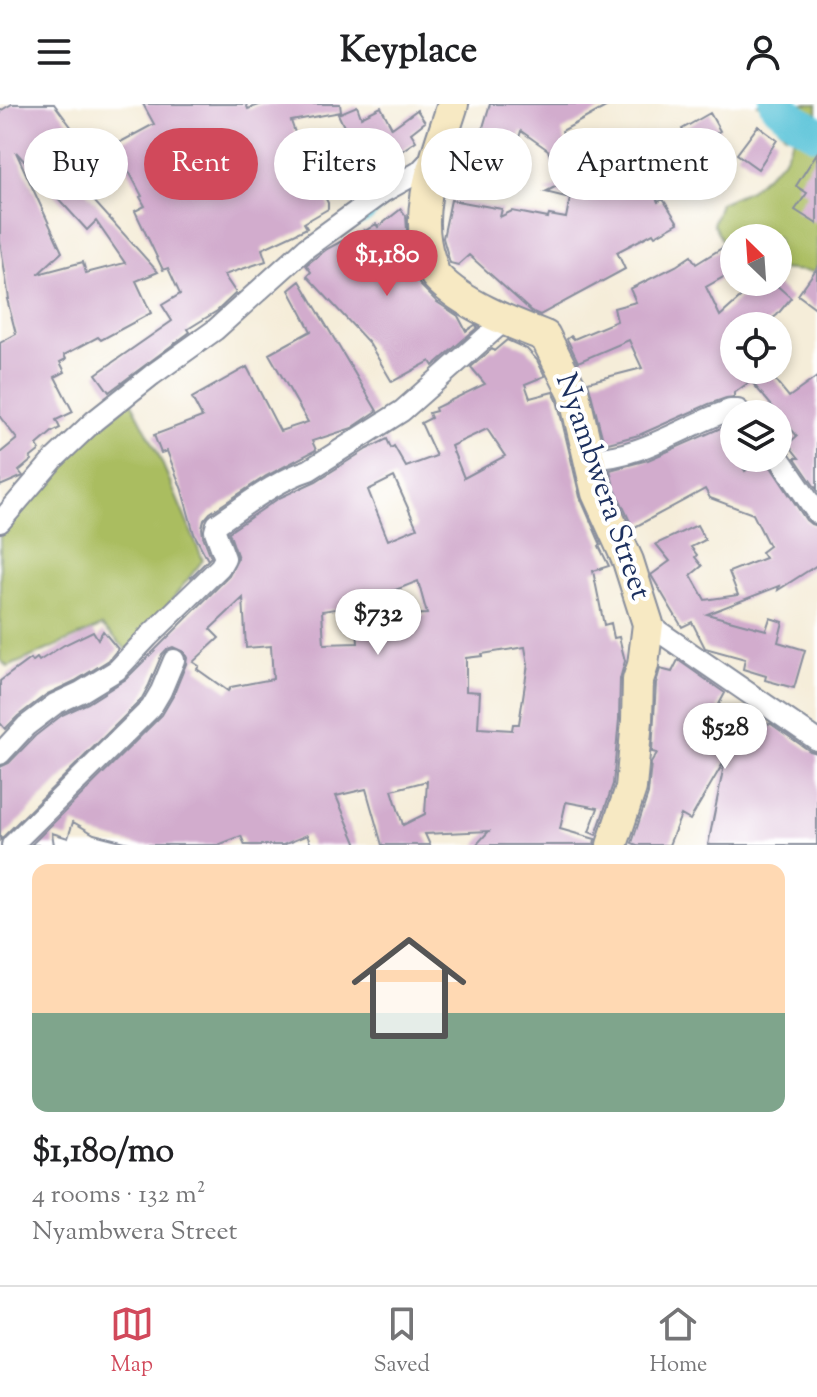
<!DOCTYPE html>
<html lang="en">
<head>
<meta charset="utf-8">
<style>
  :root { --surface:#fff; --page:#f2f2f2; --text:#202124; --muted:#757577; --line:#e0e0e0; --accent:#d1495b }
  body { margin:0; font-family:"Sorts Mill Goudy",serif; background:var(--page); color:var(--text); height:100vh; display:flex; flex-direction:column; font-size:30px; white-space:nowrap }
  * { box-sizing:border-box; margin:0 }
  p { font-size:26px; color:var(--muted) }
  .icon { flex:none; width:44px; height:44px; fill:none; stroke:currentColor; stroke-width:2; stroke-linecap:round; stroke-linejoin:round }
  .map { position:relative; height:741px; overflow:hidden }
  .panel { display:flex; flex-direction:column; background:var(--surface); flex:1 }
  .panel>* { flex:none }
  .top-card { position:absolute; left:24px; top:24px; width:770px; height:72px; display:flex; gap:16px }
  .needle { width:52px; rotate:335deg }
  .fabs { position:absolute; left:720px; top:120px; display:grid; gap:16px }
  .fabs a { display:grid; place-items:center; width:72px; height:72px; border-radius:50%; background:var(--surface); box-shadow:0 4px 12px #0003; font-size:40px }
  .price { position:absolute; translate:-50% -68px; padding:0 18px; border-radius:28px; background:#fff; color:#222; font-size:26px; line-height:52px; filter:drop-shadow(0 2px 4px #0008) }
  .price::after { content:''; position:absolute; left:50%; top:48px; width:24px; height:18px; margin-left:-12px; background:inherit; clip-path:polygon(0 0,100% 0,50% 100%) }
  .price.selected { background:var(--accent); color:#fff }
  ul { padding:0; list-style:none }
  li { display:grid; align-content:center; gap:16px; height:424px; padding:0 32px }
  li+li { border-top:2px solid var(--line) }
  li span { display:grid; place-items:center; height:248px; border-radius:16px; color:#555 }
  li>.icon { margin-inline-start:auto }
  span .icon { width:144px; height:144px; fill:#fffc; stroke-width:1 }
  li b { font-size:34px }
  .tag { padding:0 28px; border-radius:36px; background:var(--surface); box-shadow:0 4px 12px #0003; font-size:28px; line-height:72px }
  .tag.selected { background:var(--accent); color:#fff }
  header { display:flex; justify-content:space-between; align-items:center; height:104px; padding:0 32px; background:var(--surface); font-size:36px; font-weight:800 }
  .tab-bar { display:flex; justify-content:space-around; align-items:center; height:112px; border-top:2px solid var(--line); background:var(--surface); font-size:22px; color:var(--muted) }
  .tab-bar a { display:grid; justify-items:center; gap:4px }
  .tab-bar .selected { color:var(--accent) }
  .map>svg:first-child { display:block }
  .green { fill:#aabd60; stroke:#62765f; stroke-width:2 }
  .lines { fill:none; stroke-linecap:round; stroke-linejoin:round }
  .stream { stroke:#5cc4d9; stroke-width:6 }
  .river { stroke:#5cc4d9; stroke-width:34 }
  .building { fill:#d2accd; fill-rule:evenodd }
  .street-casing { stroke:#888e9c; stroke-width:24 }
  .secondary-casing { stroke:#888e9c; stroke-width:34 }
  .street { stroke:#fff; stroke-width:20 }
  .secondary { stroke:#f7e9c3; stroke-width:30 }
  .labels { text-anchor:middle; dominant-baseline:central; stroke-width:8; stroke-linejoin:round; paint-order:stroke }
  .street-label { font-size:30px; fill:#1b2f5e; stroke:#fff }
</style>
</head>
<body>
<header><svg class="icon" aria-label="menu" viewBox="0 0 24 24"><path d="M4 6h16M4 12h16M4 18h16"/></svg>Keyplace<svg class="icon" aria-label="person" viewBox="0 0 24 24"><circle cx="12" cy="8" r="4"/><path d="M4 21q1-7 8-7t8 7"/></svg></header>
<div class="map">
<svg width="817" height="741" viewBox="0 0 817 741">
  <rect width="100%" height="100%" fill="#fff"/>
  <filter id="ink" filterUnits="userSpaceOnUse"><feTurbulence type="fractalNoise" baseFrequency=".0125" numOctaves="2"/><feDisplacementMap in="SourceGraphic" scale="16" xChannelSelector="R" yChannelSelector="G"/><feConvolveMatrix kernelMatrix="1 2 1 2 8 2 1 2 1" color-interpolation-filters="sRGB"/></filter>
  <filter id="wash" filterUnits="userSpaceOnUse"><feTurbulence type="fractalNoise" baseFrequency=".006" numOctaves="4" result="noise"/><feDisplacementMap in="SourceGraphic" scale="32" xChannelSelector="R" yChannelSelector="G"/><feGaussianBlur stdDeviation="1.8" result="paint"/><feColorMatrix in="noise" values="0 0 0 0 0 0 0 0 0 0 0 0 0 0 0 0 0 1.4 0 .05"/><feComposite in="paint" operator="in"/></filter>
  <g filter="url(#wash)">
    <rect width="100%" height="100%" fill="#f5edd9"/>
    <path class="green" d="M758,0H817V168L778,165V134H734V153H731L713,120L720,99L750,86L783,56L806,11L786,31Z
      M131,297L157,347L203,456L130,549L102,522L8,563L0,556V431L82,338Z"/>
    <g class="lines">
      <path class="stream" d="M449,48L453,68
        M345,126L370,114L388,96"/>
      <path class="river" d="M776,0L795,16L817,29"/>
    </g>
    <g id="blocks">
      <path class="building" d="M12,0H54L81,36L36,70L16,48L62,148L38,170L83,158L86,169L125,159L96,117L87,126L44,79L154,20L143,0H246L248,5L262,0H340L341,8L291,17L307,63L349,33L338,10L357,2L361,13L381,3L392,24L417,6L425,18L411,29L416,37L387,57L391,66L355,88L347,77L325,93L328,99V105L304,119L307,124L262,145L266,157L224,171L236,189L217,207L188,225L190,228L109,288L96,270L172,217L162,201L180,190L168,164L163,166L135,107L145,102L140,93L142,92L124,58L85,87L158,168L136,177L151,209L101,236L98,233L64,251L66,255L60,258L65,268L55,273L73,308L56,316L60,324L52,328L37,341L40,346L30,354L32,356L19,367L23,372L0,382V349L17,335L0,313V239L16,230L7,195H9L0,137V7Z
        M490,0H611L562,27L577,74L583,71L584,75L594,70L597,75L611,66L614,73L640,60L658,98L663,95L678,119L655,132L653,129L617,148L625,165L540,211L531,207L469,151L458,161L450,159L443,134L451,96L502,105L500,113L512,107L548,114L549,111L566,114L570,94L545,88L559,81L548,46L521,27L505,79L469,70Z
        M710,9L720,27L693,43L682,25Z
        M758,22L777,36L758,65L737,50Z
        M817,49V120L795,106L807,89L796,82Z
        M401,105L406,112L408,141L416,171L420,181L437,198L458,212L466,227L475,221L478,223L433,262L430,257L392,278L369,239L307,172L311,168L306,161L327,145L351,132L354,135L364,126L365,127L376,120L378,123Z
        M727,141L734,153V167L706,183L720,212L758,178H773L791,194L777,211L763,222H734V266H767L789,293L817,273V386L795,354H799L788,340L797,332L751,277L734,289V293L726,294L709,300L639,331L604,340L588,278L642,264L629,236L578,258L567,235L571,232L574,235L617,217L614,204L636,198L630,185L676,162L691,152L696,160Z
        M817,164V205L798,191Z
        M300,177L377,307L352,324L312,337L316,346L266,372L210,409L204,416L202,424L203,432L211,453L190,474L208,456L194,430L182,386L167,347L161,349L154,331L202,313L192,294L247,263L280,327L308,318L269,250L311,227L289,186Z
        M507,236L527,245L537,256L545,272L525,280L530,294L553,288L557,296L580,393L601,441L599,442L609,462L593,467L604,521L611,519L614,534L619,533L625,557L620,575L619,615L613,680L596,731L589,728L598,704L566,698L560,725L595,735L594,741H476L489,727L425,730L430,741H382L366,685L336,692L357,741H311L307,731L283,741H245L241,732L218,741H137L94,730L73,718L68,734L52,729L54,741H31L162,611L173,592L186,560L187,554L184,548L173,543L167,545L162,550L149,581L141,596L0,736V663L9,659L35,632L62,611L88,599L126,575L229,472L238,454L229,428L279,394L316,377L367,345L387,335L391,344L394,342L406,363L436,352L421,319L431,314L429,309L436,307L435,304L485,280L471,263L492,245L494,247ZM487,325L505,352L464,374L451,342ZM394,373L417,424L388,436L368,386ZM418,477L427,510L406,511V518L374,522L373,512H356L358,539L324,540L322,507L355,502ZM243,494L246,544L271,542L273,575L231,583L228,587L197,565L199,562L193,558L219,534L210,525ZM525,543L528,560L519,620H513L512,626L478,624L480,588L466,587V554L482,552V550ZM427,677L425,710L403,721L392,686Z
        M732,319L734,320V354H738L745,367L765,354L806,416L811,420L817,422V461L778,486L779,482L707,510L766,526L770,514L783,518L778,538L805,546L794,584L765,576L766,572L743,565L745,555L705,544L692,518L682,523L651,471L670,457L656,440L697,421L705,436L691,443L697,451L695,453L702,462L691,471L705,496L738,491L729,468L765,454L761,448L769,442L753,410L710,394L705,385L633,424L614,383L610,366L648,356Z
        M93,527L98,535L103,527L118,545L109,556L75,577L47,590L18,612L5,625L0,619V577L30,555L32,558L37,554L39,557L64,541Z
        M678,556L725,589L717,604L760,622L761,618L771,620L810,647L817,649V741H708L725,656L690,716L681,711L669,741H637L632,739L648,690L651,659L657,649L652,648L656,579L660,565L672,568Z"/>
    </g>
  </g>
  <g filter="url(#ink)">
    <use href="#blocks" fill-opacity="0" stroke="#888e9c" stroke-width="2"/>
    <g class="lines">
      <defs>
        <path id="street" d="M778,352L817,409
          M590,354C637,356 686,321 730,306H738L742,310
          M0,418L54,355L94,317L152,271L215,226L306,144L383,88L419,68L435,51
          M648,520L817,636
          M0,650L26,622L55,600L81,588L117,566L148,533L220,463L225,454L215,427L217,420C246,401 275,377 309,366L402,307L504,217
          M12,741L151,604L161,587L174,556"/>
        <path id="secondary" d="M453,0C438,49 412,105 430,156C432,162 433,169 437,173C463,201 511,219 545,232L574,290L597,389L628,457L648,520L643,561L638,576L637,616L631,684L612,741"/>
      </defs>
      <use href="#street" class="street-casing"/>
      <use href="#secondary" class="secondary-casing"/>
      <use href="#street" class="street"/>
      <use href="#secondary" class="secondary"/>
    </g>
  </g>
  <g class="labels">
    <g class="street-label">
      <text transform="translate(602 383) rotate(71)">Nyambwera Street</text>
    </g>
  </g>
</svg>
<div class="fabs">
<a><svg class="needle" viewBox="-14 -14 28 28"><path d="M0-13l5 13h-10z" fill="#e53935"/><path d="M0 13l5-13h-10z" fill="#757577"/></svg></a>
<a><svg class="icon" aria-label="locate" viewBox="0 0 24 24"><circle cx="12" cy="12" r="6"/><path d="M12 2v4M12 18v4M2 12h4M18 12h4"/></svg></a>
<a><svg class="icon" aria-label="layers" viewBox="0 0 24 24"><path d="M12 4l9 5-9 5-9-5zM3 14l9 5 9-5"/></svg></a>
</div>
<b class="price selected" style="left:387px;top:194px">$1,180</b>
<b class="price" style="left:378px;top:553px">$732</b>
<b class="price" style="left:725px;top:667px">$528</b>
<div class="top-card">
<a class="tag">Buy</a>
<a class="tag selected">Rent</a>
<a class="tag">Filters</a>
<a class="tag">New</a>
<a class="tag">Apartment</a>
</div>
</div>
<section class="panel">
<ul>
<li><span style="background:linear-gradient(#ffd9b3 60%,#7fa58c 0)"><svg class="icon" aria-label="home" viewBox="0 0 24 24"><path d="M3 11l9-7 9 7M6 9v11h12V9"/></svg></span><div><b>$1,180/mo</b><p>4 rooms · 132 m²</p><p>Nyambwera Street</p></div></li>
</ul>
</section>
<nav class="tab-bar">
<a class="selected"><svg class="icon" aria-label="map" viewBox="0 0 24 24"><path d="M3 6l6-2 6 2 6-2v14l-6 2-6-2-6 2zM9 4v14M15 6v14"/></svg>Map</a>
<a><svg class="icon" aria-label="saved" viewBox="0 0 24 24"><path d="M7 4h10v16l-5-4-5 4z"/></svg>Saved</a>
<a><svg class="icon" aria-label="home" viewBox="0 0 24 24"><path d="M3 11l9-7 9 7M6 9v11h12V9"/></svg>Home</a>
</nav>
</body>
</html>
